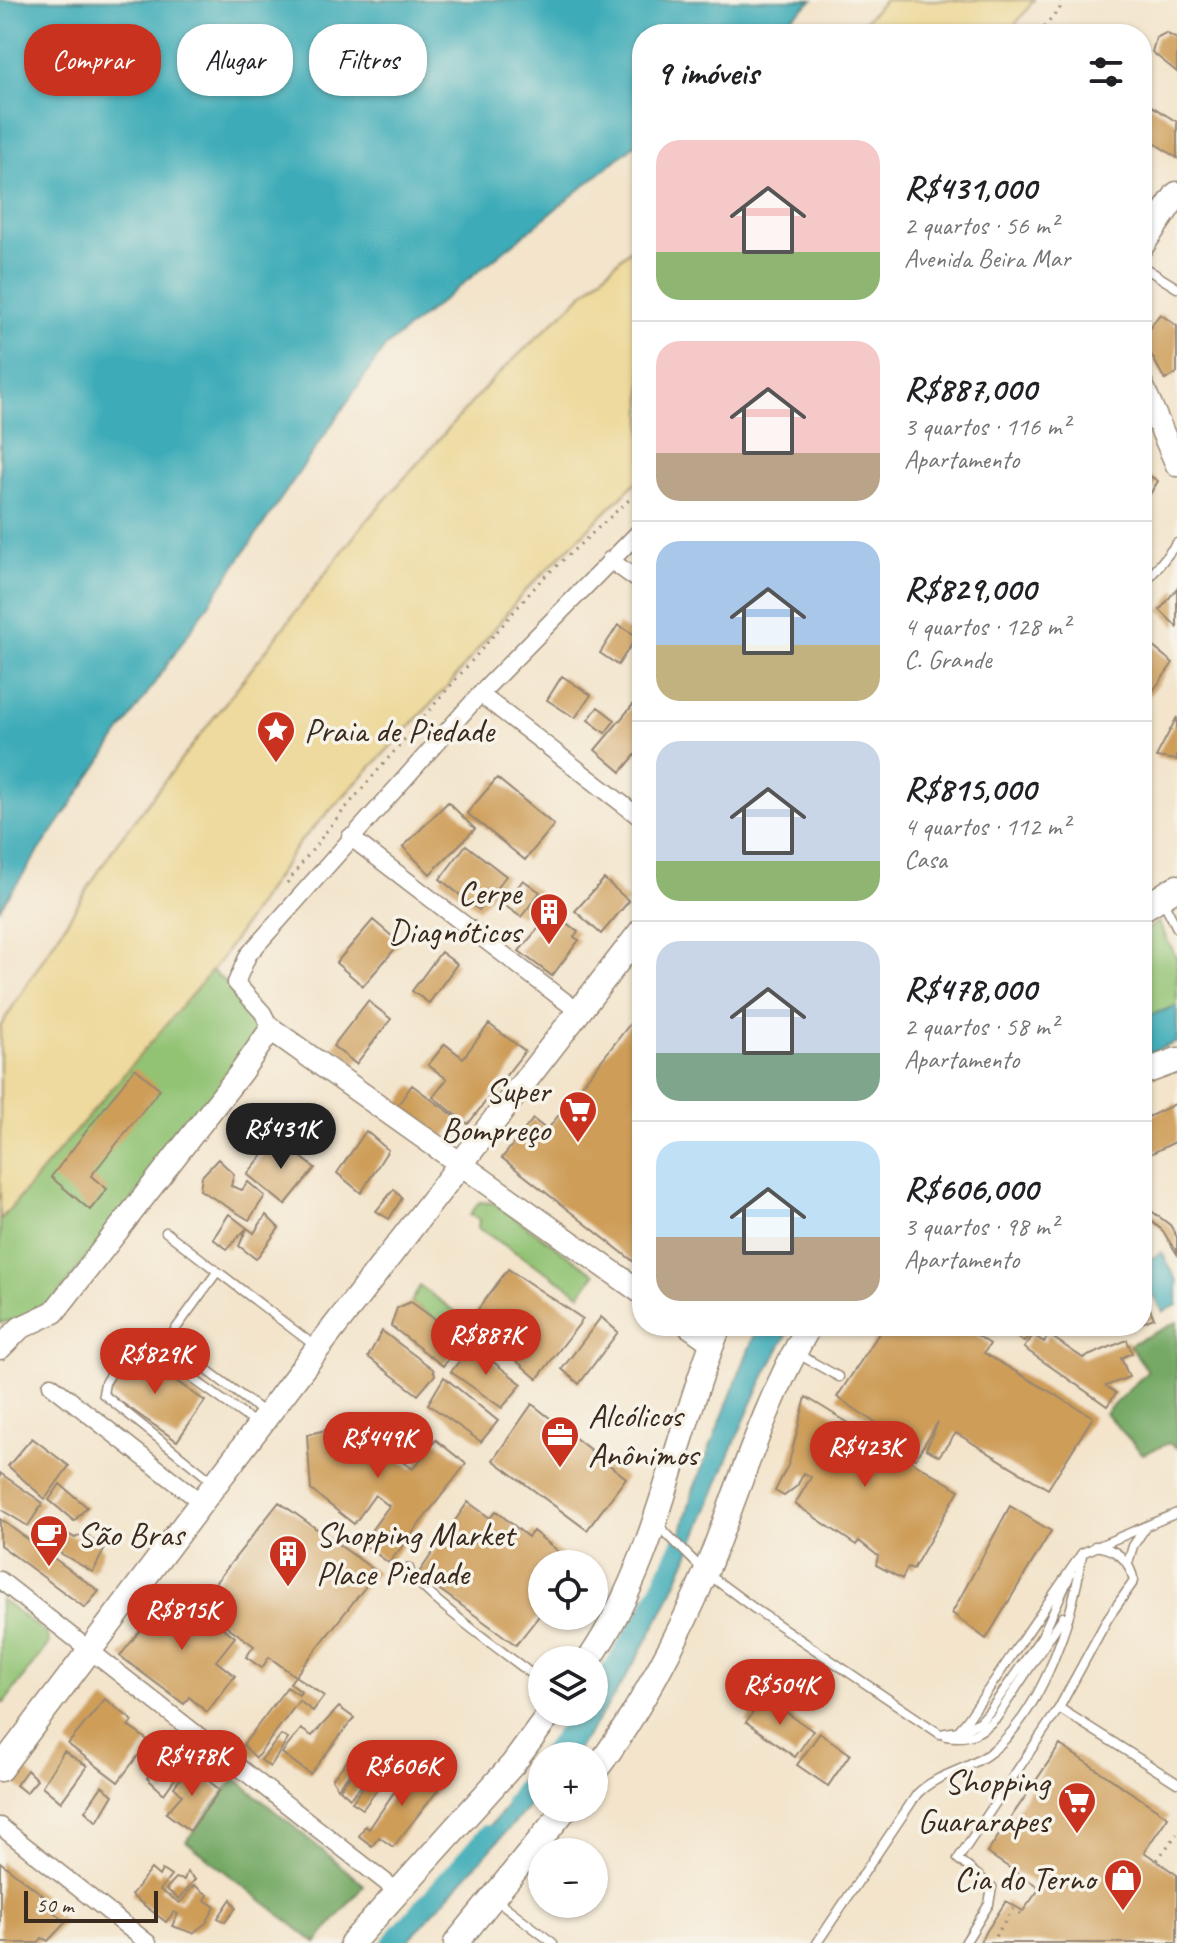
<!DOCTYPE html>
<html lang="pt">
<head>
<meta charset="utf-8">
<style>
  :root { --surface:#fff; --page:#f2f2f2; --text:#202124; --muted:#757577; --line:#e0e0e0; --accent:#c8321e }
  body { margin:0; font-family:Caveat,sans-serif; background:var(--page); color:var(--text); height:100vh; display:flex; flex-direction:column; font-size:30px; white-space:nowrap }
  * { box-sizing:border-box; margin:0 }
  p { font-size:26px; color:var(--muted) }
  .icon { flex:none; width:44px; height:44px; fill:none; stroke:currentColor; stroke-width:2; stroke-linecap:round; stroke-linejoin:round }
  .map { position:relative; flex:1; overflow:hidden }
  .side { position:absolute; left:632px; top:24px; width:520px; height:1312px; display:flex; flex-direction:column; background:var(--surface); border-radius:32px; box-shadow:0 2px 6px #0004 }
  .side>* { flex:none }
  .hud { position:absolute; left:24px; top:24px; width:488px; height:72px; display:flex; gap:16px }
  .controls { position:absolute; left:528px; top:1550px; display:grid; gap:16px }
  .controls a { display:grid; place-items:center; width:80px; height:80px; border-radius:50%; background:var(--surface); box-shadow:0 2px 6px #0004; font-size:40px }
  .scale { position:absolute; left:24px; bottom:20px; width:134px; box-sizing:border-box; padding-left:8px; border:4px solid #3b2a1e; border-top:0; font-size:22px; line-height:28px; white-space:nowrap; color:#3b2a1e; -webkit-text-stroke:6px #f7f3e8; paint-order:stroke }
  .price { position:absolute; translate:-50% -68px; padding:0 18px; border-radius:28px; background:var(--accent); color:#fff; font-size:26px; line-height:52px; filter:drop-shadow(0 2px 4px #0008) }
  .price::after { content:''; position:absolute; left:50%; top:48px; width:24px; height:18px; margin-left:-12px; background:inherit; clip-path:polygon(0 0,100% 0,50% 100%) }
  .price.on { background:#222; color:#fff }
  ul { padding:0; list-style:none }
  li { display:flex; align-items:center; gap:24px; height:200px; padding:0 24px }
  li+li { border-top:2px solid var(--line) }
  li span { display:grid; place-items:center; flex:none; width:224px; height:160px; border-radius:24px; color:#555 }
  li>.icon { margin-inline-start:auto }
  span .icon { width:96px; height:96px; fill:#fffc; stroke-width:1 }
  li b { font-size:34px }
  h2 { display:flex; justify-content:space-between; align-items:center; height:96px; padding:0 24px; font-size:34px }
  .chip { padding:0 28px; border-radius:32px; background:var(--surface); box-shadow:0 2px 6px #0004; font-size:28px; line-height:72px }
  .chip.on { background:var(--accent); color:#fff }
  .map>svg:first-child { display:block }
  .green { fill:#91c373; stroke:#667648; stroke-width:2 }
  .forest { fill:#74a965; stroke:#586a42; stroke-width:2 }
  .sand { fill:#eeda9e; stroke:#94825e; stroke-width:2 }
  .water { fill:#3cacb8; stroke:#3c6b6b; stroke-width:2 }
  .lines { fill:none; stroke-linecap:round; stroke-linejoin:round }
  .canal { stroke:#3cacb8; stroke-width:18 }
  .building { fill:#ce9d59 }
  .service-casing { stroke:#978774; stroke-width:11 }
  .minor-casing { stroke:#978774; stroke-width:19 }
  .secondary-casing { stroke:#978774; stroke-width:25 }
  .primary-casing { stroke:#978774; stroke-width:27 }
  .path { stroke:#978774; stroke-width:3; stroke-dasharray:2 6; stroke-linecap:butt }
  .service { stroke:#fff; stroke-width:8 }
  .minor { stroke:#fff; stroke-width:16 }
  .secondary { stroke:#fff; stroke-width:22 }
  .primary { stroke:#fff; stroke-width:24 }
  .labels { text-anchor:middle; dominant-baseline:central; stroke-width:7; stroke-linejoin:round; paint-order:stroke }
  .poi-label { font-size:34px; fill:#3b2a1e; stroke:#f7f3e8; text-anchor:start }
</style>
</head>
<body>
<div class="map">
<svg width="1177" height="1943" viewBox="0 0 1177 1943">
  <rect width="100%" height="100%" fill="#f7f3e8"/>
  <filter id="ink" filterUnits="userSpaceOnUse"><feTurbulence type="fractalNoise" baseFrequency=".0125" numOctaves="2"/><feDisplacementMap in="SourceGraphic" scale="16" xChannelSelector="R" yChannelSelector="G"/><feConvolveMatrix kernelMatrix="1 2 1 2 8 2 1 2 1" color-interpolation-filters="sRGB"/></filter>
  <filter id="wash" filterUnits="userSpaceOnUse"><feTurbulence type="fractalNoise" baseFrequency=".006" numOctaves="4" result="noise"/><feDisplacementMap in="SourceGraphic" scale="32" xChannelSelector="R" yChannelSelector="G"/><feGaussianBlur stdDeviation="1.8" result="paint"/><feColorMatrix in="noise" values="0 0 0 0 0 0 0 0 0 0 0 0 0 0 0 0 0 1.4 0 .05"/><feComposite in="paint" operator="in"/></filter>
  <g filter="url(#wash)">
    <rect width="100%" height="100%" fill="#f3e4cb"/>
    <path class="green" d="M1158,922L1177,959V1006L1142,1018V933Z
      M211,970L259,1011L260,1035L44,1313L0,1323V1221Z
      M479,1202L493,1203L595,1274L580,1294L478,1228L479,1219L470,1215Z
      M420,1286L474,1325L464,1340L411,1302Z
      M0,1599L46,1633L49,1643L4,1703L0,1700Z"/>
    <path class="forest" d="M1177,1322V1448L1169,1443L1143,1454L1105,1413L1148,1371L1129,1345Z
      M235,1778L364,1885L316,1943L186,1841Z"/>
    <path class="sand" d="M885,0H1034L1008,34H852Z
      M642,238V476L523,593L450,684L299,843L219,962L0,1220V1027L116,844L366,521L491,381Z"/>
    <path class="water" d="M0,0H813L771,34H642V139L385,347L0,908Z
      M1177,1006V1042L1142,1056V1018Z
      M1162,1252L1177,1281V1305L1163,1312L1142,1276V1263Z
      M758,1326H792C742,1409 712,1506 671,1594C644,1650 609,1707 572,1756H549L582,1712H594V1697L650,1608L673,1562L693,1491Z
      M542,1764V1792L406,1943H391Z"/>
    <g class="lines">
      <path class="canal" d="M594,1697L650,1608L681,1543
        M548,1756L582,1712
        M514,1802L542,1764
        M391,1943L487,1834"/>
    </g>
    <g id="blocks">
      <path class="building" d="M1166,33L1177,39V72L1152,52L1156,38Z
        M1142,100L1177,122V158L1142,135Z
        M1160,314L1177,326V373L1165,380L1142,338Z
        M1142,471L1158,481L1147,499L1142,495Z
        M1177,588V627L1160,610Z
        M618,625L637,636L642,629V640L637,636L618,665L600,653Z
        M1142,638L1173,663L1142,706Z
        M562,676L591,695L575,718L547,700Z
        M636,701L642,706V747L621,772L595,750Z
        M598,707L615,720L605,733L588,720Z
        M1177,717V760L1156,757Z
        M497,778L554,825L525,860L467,813Z
        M448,802L475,829L430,874L403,847Z
        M466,845L506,876L479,910L440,879Z
        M604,879L629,901L601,934L575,911Z
        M523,880L540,892L521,917L504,905Z
        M552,912L578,932L574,937L579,940L552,976L519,951Z
        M373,920L400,943L363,986L336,963Z
        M441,952L457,964L429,1003L412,991Z
        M368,1001L391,1019L356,1064L333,1046Z
        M640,1011L642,1259L638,1265L502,1158L533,1119L547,1130Z
        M489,1024L525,1051L468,1124L433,1097L447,1079L428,1065L445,1044L463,1058Z
        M135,1068L160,1089L91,1176L107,1189L90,1210L51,1177Z
        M412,1085L458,1119L443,1139L398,1105Z
        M1177,1103V1141L1142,1158V1120Z
        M366,1131L388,1150L361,1193L337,1173Z
        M277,1138L315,1168L285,1205L247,1174Z
        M218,1159L234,1174L231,1186L242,1190L248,1182L265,1196L249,1220L200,1190L202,1176Z
        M394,1189L402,1198L389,1219L376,1211Z
        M1142,1204L1170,1225L1177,1237V1254L1163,1231L1142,1213Z
        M229,1214L247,1228L227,1249L213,1239Z
        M266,1215L279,1228L256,1259L239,1246L247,1228L254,1233Z
        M508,1269L583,1319L537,1379L470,1320Z
        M1142,1291L1154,1318L1142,1323Z
        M411,1302L464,1340L443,1366L391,1326L397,1308Z
        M601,1317L618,1332L579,1384L562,1369Z
        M884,1326H964L990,1344L984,1353L1093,1417L1048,1489L956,1433L939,1456L926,1449L938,1422L915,1459L881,1437L885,1429L837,1397Z
        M1002,1326H1036L1024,1342Z
        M382,1331L433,1369L435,1375L418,1395L368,1357Z
        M1033,1335L1044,1342L1049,1335L1083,1358L1127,1340L1132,1353L1121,1358L1129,1377L1106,1386L1116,1393L1107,1406L1024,1348Z
        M471,1345L522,1384L502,1408L451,1372Z
        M132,1351L205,1401L177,1441L105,1391Z
        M444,1377L498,1421L481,1442L428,1404Z
        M806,1397L959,1490L913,1569L908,1567L902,1579L876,1565L878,1556L859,1541L856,1545L795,1504L811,1477L804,1473L797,1486L784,1496L775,1491L789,1463Z
        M532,1404L626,1478L587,1530L493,1460Z
        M367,1418L409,1451L401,1461L413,1469L436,1440L466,1464L389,1563L362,1543L389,1506L375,1495L354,1524L311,1490L307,1435Z
        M32,1438L69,1466L45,1499L8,1466Z
        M0,1473L43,1503L28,1526L0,1509Z
        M60,1484L87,1507L74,1521L49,1500Z
        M279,1502L377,1572L295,1676L269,1657L262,1668L246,1657L254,1646L198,1605Z
        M468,1502L490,1518L496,1511L528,1537L533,1531L574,1564H542V1612L516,1645L418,1574Z
        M1010,1506L1051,1531L986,1639L952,1613Z
        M0,1519L99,1591L85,1608L0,1545Z
        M54,1522L63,1525L60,1530L75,1538L85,1533L104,1550L93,1572L41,1542Z
        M173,1589L235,1637L216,1661L235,1676L207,1712L189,1697L184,1704L120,1656Z
        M295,1676L324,1696L313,1711L299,1701L256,1758L243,1745L287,1687L299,1695L301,1692L290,1683Z
        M764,1697L813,1731L795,1757L746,1722Z
        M105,1699L133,1721L128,1726L149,1741L118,1782L68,1744Z
        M339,1707L354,1718L310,1774L282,1753L301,1729L312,1736Z
        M820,1733L850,1754L828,1786L797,1765Z
        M281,1735L288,1739L270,1767L261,1760Z
        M1060,1745L1168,1817L1144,1852L1177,1875V1943H979L1006,1901L1023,1911L1040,1888L987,1853Z
        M152,1747L181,1770L164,1794L147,1778L151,1769L143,1761Z
        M64,1751L87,1766L61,1802L42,1786Z
        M365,1755L380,1765L388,1755L397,1762L363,1809L352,1802L377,1769L350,1798L340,1789Z
        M348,1760L359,1761L338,1788L332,1779Z
        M413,1764L441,1786L393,1847L379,1837L372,1846L359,1836L365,1826L369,1829Z
        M190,1766L220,1790L190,1831L166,1813L182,1795L174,1787Z
        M27,1770L37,1780L26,1793L16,1785Z
        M102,1786L113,1795L97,1822L85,1811Z
        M0,1862L44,1896L40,1901L66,1922L48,1941L42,1938L38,1943H0Z
        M151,1869L159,1876L162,1870L171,1876L160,1890L180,1903L194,1885L208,1895L205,1900L215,1907L206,1923L193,1933L172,1926L178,1914L174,1912L166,1922L131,1895Z
        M187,1872L195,1879L179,1899L166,1889L176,1878L184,1880Z
        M231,1899L236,1908L225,1922L218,1918Z"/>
    </g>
  </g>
  <g filter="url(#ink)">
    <use href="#blocks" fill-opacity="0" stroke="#978774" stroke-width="2"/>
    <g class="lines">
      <defs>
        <path id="service" d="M1142,266L1177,288
          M1142,587L1177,543
          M1163,901L1177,928
          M166,1232L315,1346
          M217,1272L172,1334L175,1346L263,1412
          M798,1354L839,1377
          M213,1482L103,1394L105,1383L127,1346L144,1344L255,1423
          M659,1526L705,1572L755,1609L940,1734L958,1731L966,1722L1082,1553L1177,1513
          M1128,1563L1133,1546L1145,1528
          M409,1568C412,1589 519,1663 542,1682
          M1059,1708L1177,1783
          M960,1731L980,1722L989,1712L1042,1636L1071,1573
          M946,1736C969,1740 981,1733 997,1717L1063,1617
          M494,1898L553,1943
          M817,1943L917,1794C939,1772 968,1771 991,1752C1043,1711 1073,1618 1082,1555
          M965,1943L989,1904L992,1887L958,1859L1059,1708L1108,1618L1134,1581C1129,1559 1117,1549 1095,1546"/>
        <path id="minor" d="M610,560L642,583
          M480,694L642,819
          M350,837L579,1012
          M271,1029L263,1013L236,983L248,955L480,694L642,529
          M51,1385L202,1503
          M0,1580L397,1891
          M0,1826L148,1943"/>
        <path id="secondary" d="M1142,385L1177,465
          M689,1326L713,1343
          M0,1348L20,1328L54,1312L241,1072L271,1029L642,1293"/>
        <path id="primary" d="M1142,245L1177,194
          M1142,909L1177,887
          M1142,1073L1177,1060
          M589,1660C658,1559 674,1437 719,1326
          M0,1769L318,1348L642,930
          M594,1772C635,1719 682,1631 707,1569C739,1488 765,1402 809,1326
          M352,1943L513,1764L551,1712
          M456,1943L566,1808"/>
      </defs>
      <use href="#service" class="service-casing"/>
      <use href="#minor" class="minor-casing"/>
      <use href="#secondary" class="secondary-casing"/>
      <use href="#primary" class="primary-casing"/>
      <path class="path" d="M1039,34L1060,8V0
        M287,883L332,824L541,580L642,488
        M1157,1860L1177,1834
        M991,1943L1013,1909L1021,1914"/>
      <use href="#service" class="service"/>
      <use href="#minor" class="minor"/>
      <use href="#secondary" class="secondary"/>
      <use href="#primary" class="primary"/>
    </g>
  </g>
  <defs>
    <symbol id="sight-pin" viewBox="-11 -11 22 30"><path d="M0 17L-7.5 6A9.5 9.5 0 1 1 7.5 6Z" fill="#c8321e" stroke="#f7f3e8"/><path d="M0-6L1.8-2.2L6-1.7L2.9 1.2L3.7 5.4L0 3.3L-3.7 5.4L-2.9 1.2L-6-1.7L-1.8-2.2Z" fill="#fff"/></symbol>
    <symbol id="building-pin" viewBox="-11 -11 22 30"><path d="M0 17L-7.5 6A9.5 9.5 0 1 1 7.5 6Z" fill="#c8321e" stroke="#f7f3e8"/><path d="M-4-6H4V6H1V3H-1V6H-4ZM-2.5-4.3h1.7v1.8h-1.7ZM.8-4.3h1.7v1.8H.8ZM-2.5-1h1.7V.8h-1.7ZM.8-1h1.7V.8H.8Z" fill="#fff"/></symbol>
    <symbol id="supermarket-pin" viewBox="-11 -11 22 30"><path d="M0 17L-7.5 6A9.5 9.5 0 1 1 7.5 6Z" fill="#c8321e" stroke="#f7f3e8"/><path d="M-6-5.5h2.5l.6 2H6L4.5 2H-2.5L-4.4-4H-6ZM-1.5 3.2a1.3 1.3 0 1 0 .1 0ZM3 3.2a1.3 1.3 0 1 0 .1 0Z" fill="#fff"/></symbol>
    <symbol id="office-pin" viewBox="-11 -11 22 30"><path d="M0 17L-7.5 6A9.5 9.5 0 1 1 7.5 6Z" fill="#c8321e" stroke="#f7f3e8"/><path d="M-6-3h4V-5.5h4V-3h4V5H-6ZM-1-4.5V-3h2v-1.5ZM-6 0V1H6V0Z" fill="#fff"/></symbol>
    <symbol id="cafe-pin" viewBox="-11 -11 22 30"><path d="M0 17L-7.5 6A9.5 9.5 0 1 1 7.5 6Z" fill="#c8321e" stroke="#f7f3e8"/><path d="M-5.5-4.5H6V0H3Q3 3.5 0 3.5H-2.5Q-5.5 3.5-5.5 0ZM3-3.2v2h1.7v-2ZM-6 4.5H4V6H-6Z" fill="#fff"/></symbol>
    <symbol id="shop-pin" viewBox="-11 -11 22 30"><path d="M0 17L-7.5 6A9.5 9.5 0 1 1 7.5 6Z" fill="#c8321e" stroke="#f7f3e8"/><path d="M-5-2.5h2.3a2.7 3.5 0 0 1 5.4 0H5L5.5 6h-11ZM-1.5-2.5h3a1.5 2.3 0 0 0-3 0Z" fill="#fff"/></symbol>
  </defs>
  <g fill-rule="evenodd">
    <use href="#sight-pin" x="254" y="708" width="44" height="60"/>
    <use href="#building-pin" x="527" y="890" width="44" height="60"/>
    <use href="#supermarket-pin" x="556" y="1088" width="44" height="60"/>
    <use href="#office-pin" x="538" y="1413" width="44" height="60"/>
    <use href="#cafe-pin" x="27" y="1512" width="44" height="60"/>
    <use href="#building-pin" x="266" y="1532" width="44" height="60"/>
    <use href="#supermarket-pin" x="1055" y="1779" width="44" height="60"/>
    <use href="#shop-pin" x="1101" y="1856" width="44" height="60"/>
  </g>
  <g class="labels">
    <g class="poi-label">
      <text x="304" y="730">Praia de Piedade</text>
      <text x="521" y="892" text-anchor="end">Cerpe<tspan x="521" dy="39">Diagnóticos</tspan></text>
      <text x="550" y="1090" text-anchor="end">Super<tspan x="550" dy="39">Bompreço</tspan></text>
      <text x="588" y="1415">Alcólicos<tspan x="588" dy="39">Anônimos</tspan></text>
      <text x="77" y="1534">São Bras</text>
      <text x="316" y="1534">Shopping Market<tspan x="316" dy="39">Place Piedade</tspan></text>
      <text x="1049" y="1781" text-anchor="end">Shopping<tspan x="1049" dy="39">Guararapes</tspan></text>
      <text x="1095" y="1878" text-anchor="end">Cia do Terno</text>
    </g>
  </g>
</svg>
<div class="controls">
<a><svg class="icon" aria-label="locate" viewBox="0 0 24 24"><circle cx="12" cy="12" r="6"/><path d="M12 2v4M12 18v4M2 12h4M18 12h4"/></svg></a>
<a><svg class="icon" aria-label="layers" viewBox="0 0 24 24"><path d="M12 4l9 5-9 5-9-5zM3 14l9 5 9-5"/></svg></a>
<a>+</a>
<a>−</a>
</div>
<div class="scale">50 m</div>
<b class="price on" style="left:281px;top:1171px">R$431K</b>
<b class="price" style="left:486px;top:1377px">R$887K</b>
<b class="price" style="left:155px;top:1396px">R$829K</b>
<b class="price" style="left:378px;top:1480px">R$449K</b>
<b class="price" style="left:865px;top:1489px">R$423K</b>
<b class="price" style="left:182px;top:1652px">R$815K</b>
<b class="price" style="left:780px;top:1727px">R$504K</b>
<b class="price" style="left:192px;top:1798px">R$478K</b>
<b class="price" style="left:402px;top:1808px">R$606K</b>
<div class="hud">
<a class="chip on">Comprar</a>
<a class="chip">Alugar</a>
<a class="chip">Filtros</a>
</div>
<section class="side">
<h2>9 imóveis<svg class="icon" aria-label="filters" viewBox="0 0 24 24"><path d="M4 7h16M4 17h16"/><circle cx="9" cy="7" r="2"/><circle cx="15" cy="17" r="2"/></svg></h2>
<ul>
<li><span style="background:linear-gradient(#f6c9c9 70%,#8fb573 0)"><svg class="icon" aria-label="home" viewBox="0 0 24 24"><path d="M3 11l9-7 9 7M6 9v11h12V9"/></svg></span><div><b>R$431,000</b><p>2 quartos · 56 m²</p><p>Avenida Beira Mar</p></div></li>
<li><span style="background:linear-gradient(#f6c9c9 70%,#b9a48a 0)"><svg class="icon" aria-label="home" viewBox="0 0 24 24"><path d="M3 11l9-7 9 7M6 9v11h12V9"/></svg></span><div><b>R$887,000</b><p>3 quartos · 116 m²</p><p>Apartamento</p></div></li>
<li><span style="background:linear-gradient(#a9c7e8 65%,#c2b280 0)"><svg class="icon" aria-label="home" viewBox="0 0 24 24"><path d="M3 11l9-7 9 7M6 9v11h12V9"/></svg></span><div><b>R$829,000</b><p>4 quartos · 128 m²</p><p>C. Grande</p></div></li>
<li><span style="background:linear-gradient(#c9d6e8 75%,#8fb573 0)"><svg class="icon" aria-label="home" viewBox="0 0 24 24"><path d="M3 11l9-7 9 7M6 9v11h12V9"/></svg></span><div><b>R$815,000</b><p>4 quartos · 112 m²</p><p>Casa</p></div></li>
<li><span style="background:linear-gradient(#c9d6e8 70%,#7fa58c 0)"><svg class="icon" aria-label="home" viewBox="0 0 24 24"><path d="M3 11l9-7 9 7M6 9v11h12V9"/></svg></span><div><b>R$478,000</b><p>2 quartos · 58 m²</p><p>Apartamento</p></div></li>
<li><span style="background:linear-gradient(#bfe0f5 60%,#b9a48a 0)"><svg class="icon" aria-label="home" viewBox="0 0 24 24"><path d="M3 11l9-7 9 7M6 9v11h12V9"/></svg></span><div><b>R$606,000</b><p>3 quartos · 98 m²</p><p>Apartamento</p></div></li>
</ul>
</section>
</div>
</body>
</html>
